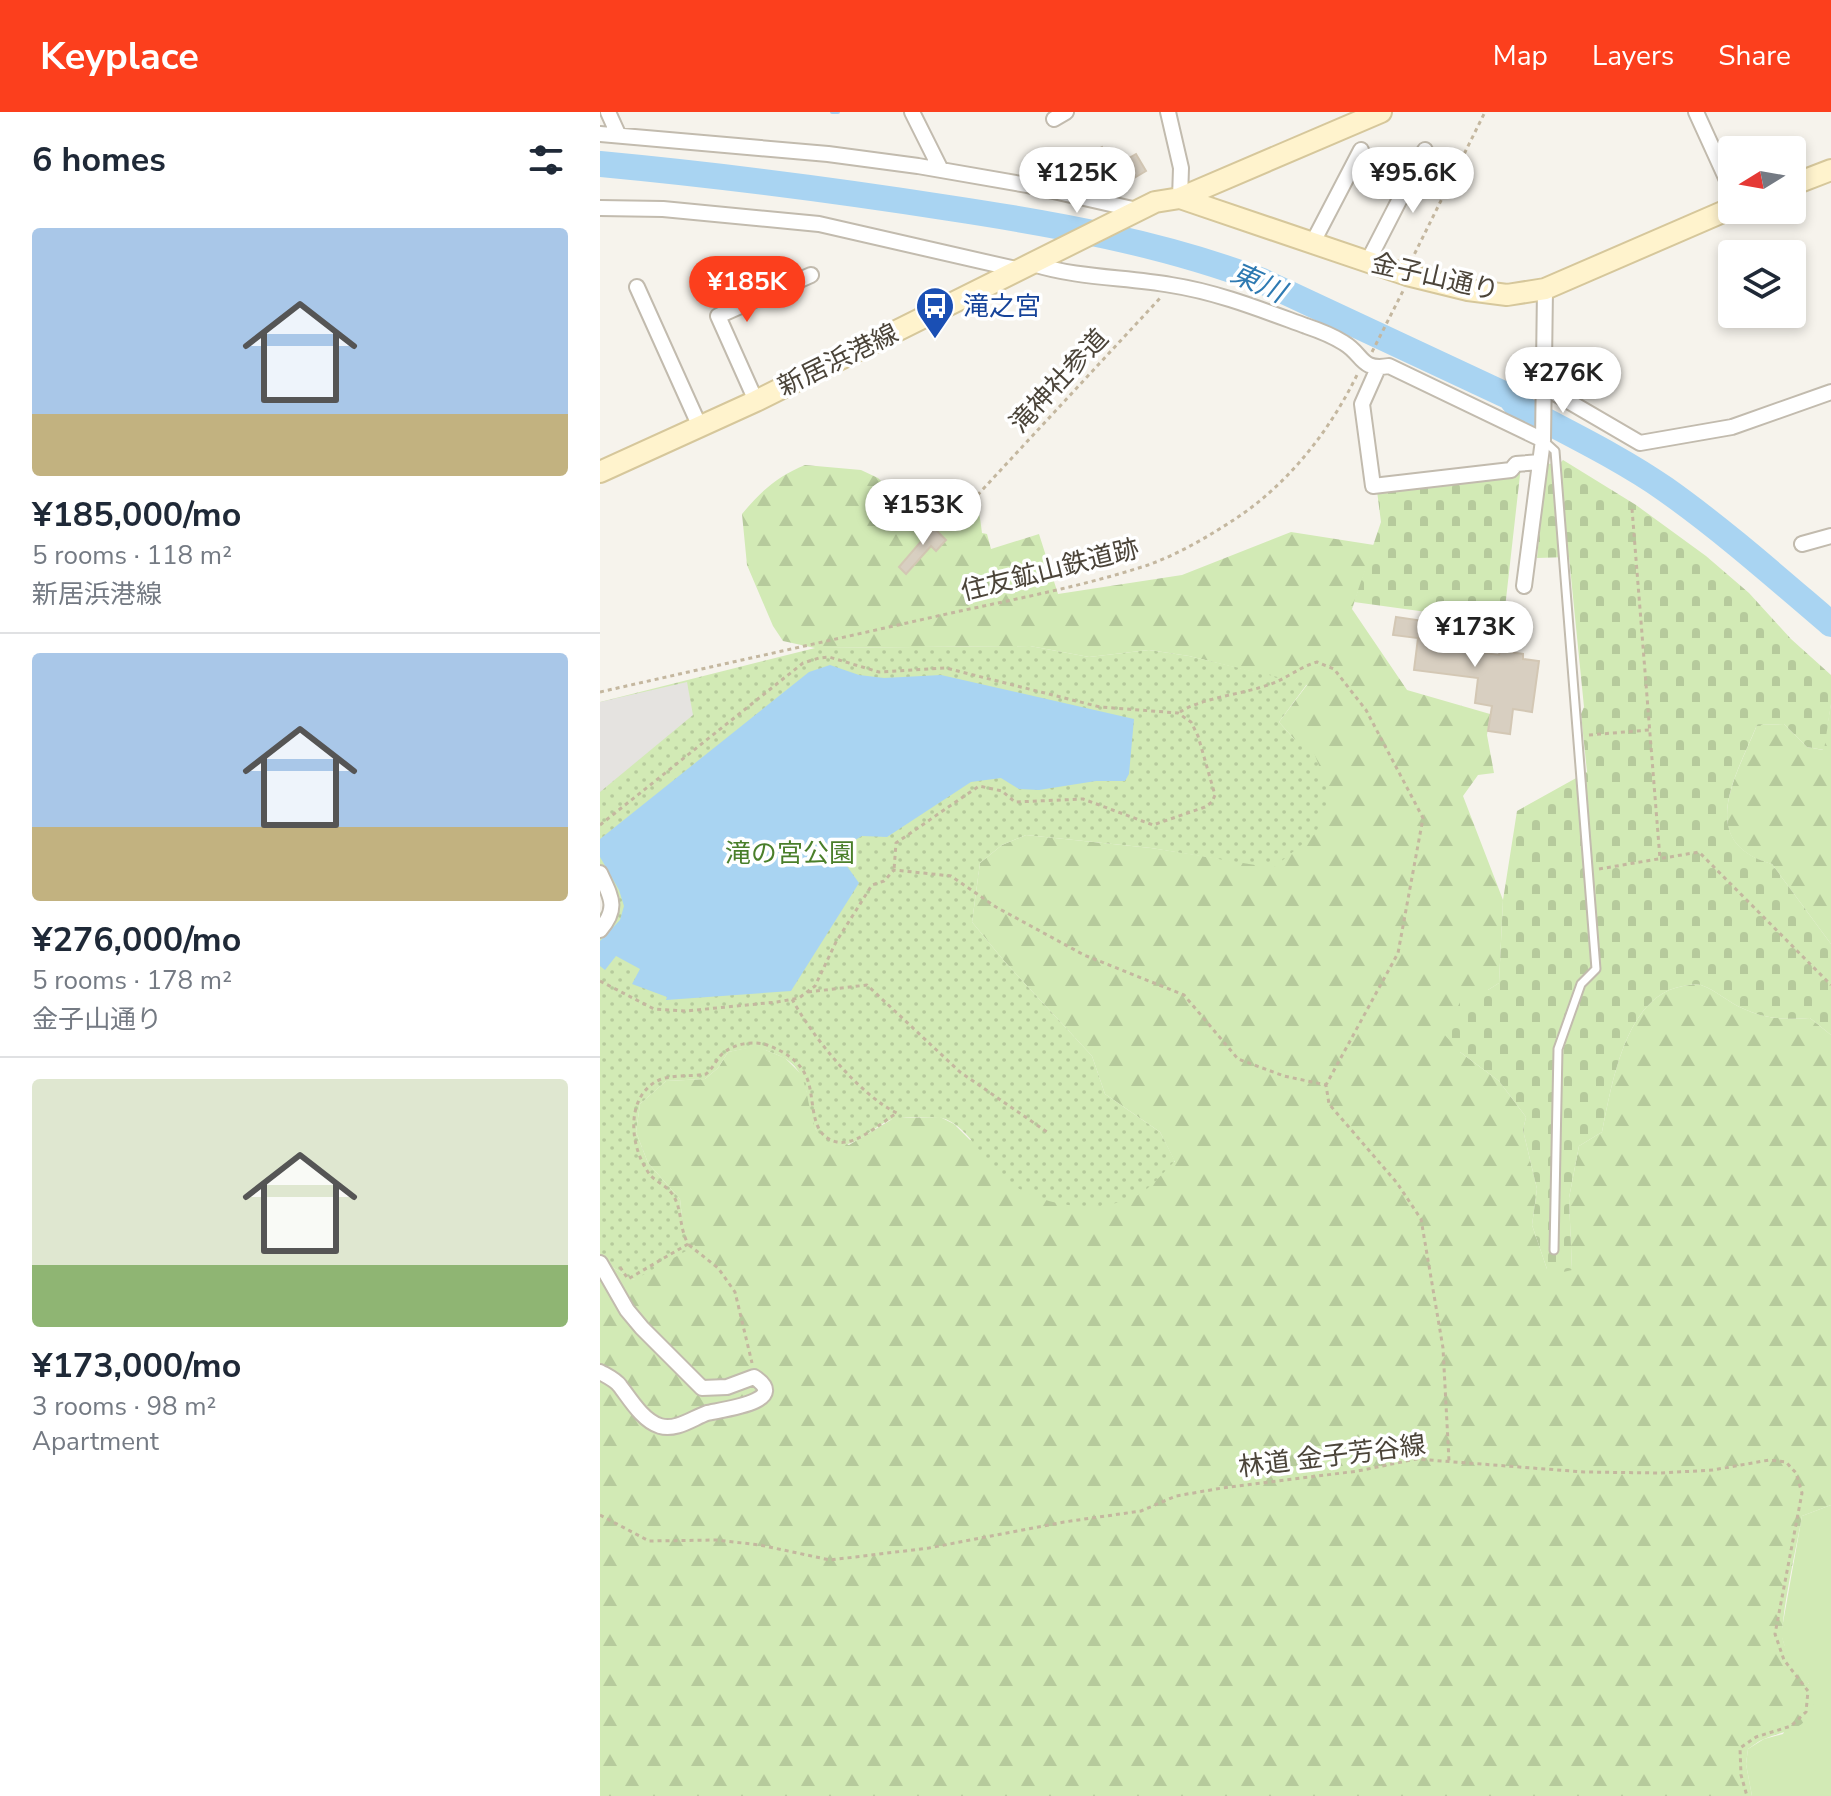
<!DOCTYPE html>
<html lang="en">
<head>
<meta charset="utf-8">
<style>
  :root { --surface:#fff; --page:#f2f2f3; --text:#1f2937; --muted:#747a83; --line:#e0e1e3; --accent:#fc3f1d }
  body { margin:0; font-family:"Nunito Sans","Noto Sans JP",sans-serif; background:var(--page); color:var(--text); height:100vh; display:flex; flex-direction:column; font-size:30px; white-space:nowrap }
  * { box-sizing:border-box; margin:0 }
  p { font-size:26px; color:var(--muted) }
  .icon { flex:none; width:44px; height:44px; fill:none; stroke:currentColor; stroke-width:2; stroke-linecap:round; stroke-linejoin:round }
  .map { position:relative; flex:1; overflow:hidden }
  .panel { display:flex; flex-direction:column; background:var(--surface); width:600px }
  .panel>* { flex:none }
  .needle { width:52px; rotate:259deg }
  .controls { position:absolute; left:1118px; top:24px; display:grid; gap:16px }
  .controls a { display:grid; place-items:center; width:88px; height:88px; border-radius:8px; background:var(--surface); box-shadow:0 4px 12px #0003; font-size:40px }
  .price { position:absolute; translate:-50% -68px; padding:0 18px; border-radius:28px; background:#fff; color:#222; font-size:26px; line-height:52px; filter:drop-shadow(0 2px 4px #0008) }
  .price::after { content:''; position:absolute; left:50%; top:48px; width:24px; height:18px; margin-left:-12px; background:inherit; clip-path:polygon(0 0,100% 0,50% 100%) }
  .price.active { background:var(--accent); color:#fff }
  ul { padding:0; list-style:none }
  li { display:grid; align-content:center; gap:16px; height:424px; padding:0 32px }
  li+li { border-top:2px solid var(--line) }
  li span { display:grid; place-items:center; height:248px; border-radius:8px; color:#555 }
  li>.icon { margin-inline-start:auto }
  span .icon { width:144px; height:144px; fill:#fffc; stroke-width:1 }
  li b { font-size:34px }
  h2 { display:flex; justify-content:space-between; align-items:center; height:96px; padding:0 32px; font-size:34px }
  header { display:flex; align-items:center; gap:48px; box-sizing:border-box; height:112px; padding:0 40px; background:var(--accent); color:#fff }
  header strong { font-size:38px }
  nav { display:flex; gap:44px; margin-inline-start:auto; font-size:28px }
  main { display:flex; flex:1; min-height:0 }
  .map>svg:first-child { display:block }
  .grass { fill:#d2eab5 }
  .forest { fill:url(#forest-firs) }
  .cemetery { fill:url(#cemetery-stones) }
  .park { fill:url(#park-dots) }
  .parking { fill:#e5e3e0 }
  .water { fill:#a9d4f2 }
  .lines { fill:none; stroke-linecap:round; stroke-linejoin:round }
  .stream { stroke:#a9d4f2; stroke-width:4 }
  .river { stroke:#a9d4f2; stroke-width:26 }
  .building { fill:#d8cfc1; stroke:#d3c7b4; stroke-width:2 }
  .lane-casing { stroke:#c2bbae; stroke-width:11 }
  .street-casing { stroke:#c2bbae; stroke-width:18 }
  .secondary-casing { stroke:#d6c79b; stroke-width:24 }
  .path { stroke:#c4b79f; stroke-width:3; stroke-dasharray:4 4; stroke-linecap:butt }
  .lane { stroke:#fff; stroke-width:7 }
  .street { stroke:#fff; stroke-width:14 }
  .secondary { stroke:#fff3cd; stroke-width:20 }
  .labels { text-anchor:middle; dominant-baseline:central; stroke-width:7; stroke-linejoin:round; paint-order:stroke }
  .street-label { font-size:26px; fill:#4b4439; stroke:#fff }
  .transit-label { font-size:26px; fill:#164399; stroke:#fff; text-anchor:start }
  .park-label { font-size:26px; fill:#4a7f2a; stroke:#fff }
  .water-label { font-size:28px; font-style:italic; fill:#2e7ab2; stroke:#fff }
</style>
</head>
<body>
<header>
<strong>Keyplace</strong>
<nav><a>Map</a><a>Layers</a><a>Share</a></nav>
</header>
<main>
<section class="panel">
<h2>6 homes<svg class="icon" aria-label="filters" viewBox="0 0 24 24"><path d="M4 7h16M4 17h16"/><circle cx="9" cy="7" r="2"/><circle cx="15" cy="17" r="2"/></svg></h2>
<ul>
<li><span style="background:linear-gradient(#a9c7e8 75%,#c2b280 0)"><svg class="icon" aria-label="home" viewBox="0 0 24 24"><path d="M3 11l9-7 9 7M6 9v11h12V9"/></svg></span><div><b>¥185,000/mo</b><p>5 rooms · 118 m²</p><p>新居浜港線</p></div></li>
<li><span style="background:linear-gradient(#a9c7e8 70%,#c2b280 0)"><svg class="icon" aria-label="home" viewBox="0 0 24 24"><path d="M3 11l9-7 9 7M6 9v11h12V9"/></svg></span><div><b>¥276,000/mo</b><p>5 rooms · 178 m²</p><p>金子山通り</p></div></li>
<li><span style="background:linear-gradient(#dfe7d0 75%,#8fb573 0)"><svg class="icon" aria-label="home" viewBox="0 0 24 24"><path d="M3 11l9-7 9 7M6 9v11h12V9"/></svg></span><div><b>¥173,000/mo</b><p>3 rooms · 98 m²</p><p>Apartment</p></div></li>
</ul>
</section>
<div class="map">
<svg width="1231" height="1684" viewBox="0 0 1231 1684">
  <defs>
    <pattern id="forest-firs" width="22" height="20" patternUnits="userSpaceOnUse" patternTransform="scale(2)"><rect width="22" height="20" fill="#d2eab5"/><path d="M5 1l3.5 6h-7zM16 11l3.5 6h-7z" fill="#b6ca9c"/></pattern>
    <pattern id="cemetery-stones" width="16" height="16" patternUnits="userSpaceOnUse" patternTransform="scale(2)"><rect width="16" height="16" fill="#d2eab5"/><path d="M2 7V4a2 2 0 0 1 4 0v3zM10 15v-3a2 2 0 0 1 4 0v3z" fill="#b6ca9c"/></pattern>
    <pattern id="park-dots" width="8" height="8" patternUnits="userSpaceOnUse" patternTransform="scale(2)"><rect width="8" height="8" fill="#d2eab5"/><path d="M2 2h.1M6 6h.1" fill="none" stroke="#b6ca9c" stroke-width="1.8" stroke-linecap="round"/></pattern>
  </defs>
  <rect width="100%" height="100%" fill="#f6f3ec"/>
  <path class="grass" d="M1231,1393V1684H1152L1146,1652L1148,1637L1164,1627L1183,1622L1209,1572L1187,1542L1181,1522L1202,1404Z"/>
  <path class="forest" d="M205,353L261,358L278,366L302,389C326,377 361,366 377,396C380,402 381,413 382,421L387,422L391,437L439,422L458,482L582,463L691,420L774,433L752,497L807,578L890,602L887,623L894,661L878,663L863,684L903,788L899,871L888,878L860,940L899,969L926,1005L923,1018L937,1077L932,1113L947,1157L972,1158L969,1086L979,1034L1002,1020C1012,972 1025,884 1083,874C1089,873 1095,871 1101,873C1116,878 1129,891 1144,897C1165,907 1187,908 1210,906L1231,923V1393L1202,1404C1198,1428 1179,1510 1183,1528C1188,1551 1223,1573 1211,1600C1202,1620 1181,1619 1164,1627C1158,1629 1153,1634 1148,1637L1146,1652L1152,1684H0V1148L34,1168L83,1114L80,1087L48,1051L36,1020L40,992L66,969L105,967L118,956L128,940L156,934L185,946L203,964L216,1018L249,1033L294,1006L340,1005L354,1012L370,1028L575,1050L560,1020L505,982L492,944L405,850L372,810L380,751L402,733L426,723L551,736L673,755L694,627L679,610L707,573L589,544L549,538L489,545L430,534L215,536L183,529L173,514L147,453L142,402C161,379 178,364 205,353Z
    M1231,592V832L1172,752C1094,730 1137,663 1157,613L1184,612L1207,635L1223,638Z"/>
  <path class="cemetery" d="M963,348L1036,393L1106,444L1149,481L1191,527L1231,563V592L1224,638L1207,635L1184,612L1157,613C1137,662 1094,730 1172,752L1231,832V923L1210,906C1187,908 1165,907 1144,897C1129,891 1116,878 1101,873C1095,871 1089,873 1083,874C1025,884 1012,972 1002,1020L979,1034L969,1086L972,1158L959,1161L947,1157L932,1113L937,1077L923,1018L926,1005L899,969L860,940L843,921L867,878H888L899,871L903,788L917,699L987,660L981,602L984,595L969,445L937,446L946,352L960,351Z
    M921,354L905,496L866,491L863,505L754,490L781,410L777,379Z"/>
  <path class="park" d="M430,534L489,545L549,538L589,544L707,572L679,610L694,627L712,635L730,684L716,721L673,756L551,736L426,723L402,733L380,751L372,810L405,850L492,944L505,982L560,1020L575,1049C563,1060 549,1079 534,1085C492,1104 430,1093 398,1061C380,1044 367,1013 342,1006C335,1004 300,1005 293,1007C272,1013 252,1043 228,1030C199,1014 220,961 180,944C155,933 153,935 128,940L118,956L105,967L66,969L40,992L36,1020L48,1051L80,1087L83,1114L95,1134L34,1168L0,1148V801L5,797L6,786L0,775V590L215,536Z"/>
  <path class="parking" d="M87,570L93,603L0,680V590Z"/>
  <path class="water" d="M230,553L259,563L284,566L341,563L534,607L529,662L525,669H496L439,678L419,677L401,666L371,670L287,725L262,724L248,732L243,740L244,750L259,771L191,879L66,888L67,885L32,872L40,857L16,844L5,858L0,854V829L20,808L24,794L19,778L0,745V727L209,560Z"/>
  <g class="lines">
    <path class="stream" d="M232,0H238"/>
    <path class="river" d="M0,52C117,63 233,78 349,96C455,112 562,131 662,169L910,285L916,293C966,320 1019,345 1065,377C1123,418 1177,466 1231,512"/>
  </g>
  <path class="building" d="M502,35L513,55L536,42L546,59L517,76L513,68L496,78L492,77L476,49Z
    M329,411L346,428L336,439L331,434L306,462L299,455L324,426L319,422Z
    M796,505L858,514L856,537L899,543L900,539L923,542V547L939,549L932,600L913,597L910,622L888,619L892,594L875,591L878,566L814,558L818,526L793,523Z"/>
  <g class="lines">
    <defs>
      <path id="lane" d="M944,329L955,339L996,857L981,872L958,937L954,1138"/>
      <path id="street" d="M8,0L18,22
        M312,0L341,58
        M568,0L581,56L580,86
        M1096,0L1132,79
        M454,7L466,0
        M0,22L228,42L318,54L427,73L537,98
        M0,96L63,97L219,112L420,158
        M712,132L761,38
        M767,151L825,38
        M433,152C477,166 525,165 571,173C617,180 662,198 706,214C718,218 733,224 744,231C764,243 760,259 789,254L943,328
        M37,175L100,315
        M778,256L762,292L773,374L911,358L916,352L940,350
        M944,275L1040,331L1132,315L1231,280
        M156,289L118,204L211,163
        M1202,432L1231,424
        M924,474L943,328L945,177
        M0,761C11,785 19,796 0,818
        M0,1151L27,1198L42,1216L102,1276L127,1275L154,1265C193,1290 118,1298 107,1301C93,1306 76,1319 60,1314C43,1309 30,1287 20,1274C16,1268 7,1264 0,1260"/>
      <path id="secondary" d="M1192,73L1231,58
        M580,86L807,163L868,178L907,183L945,177L1132,96
        M0,360L156,289L555,90L580,86L781,0"/>
    </defs>
    <use href="#lane" class="lane-casing"/>
    <use href="#street" class="street-casing"/>
    <use href="#secondary" class="secondary-casing"/>
    <path class="path" d="M811,149L885,0
      M772,240L803,179
      M372,389L562,184
      M1032,397L1060,747
      M0,580C114,554 228,529 342,503C410,488 481,475 548,453C579,442 611,423 638,405C690,370 730,318 757,263
      M580,600C601,586 644,582 671,572C687,566 700,555 717,550L734,557L766,598L823,706L798,841L726,973
      M989,623L1049,618
      M0,713L203,551L219,546L229,545L279,560L346,556L500,595L578,601L591,610L598,624L615,683L612,690L605,695L553,713L483,687L415,690L402,679L379,674L296,731L294,758
      M999,757L1099,740L1231,873
      M0,869L54,897L86,899L177,890L199,886L215,874L236,830L272,773L284,769L294,758L351,764L396,795L484,843L584,883L638,947L684,964L726,973L729,992L797,1071L821,1107L843,1236L849,1349
      M208,880L267,873L360,960L450,1022
      M89,1133L118,1156L135,1180L152,1251
      M20,1155L28,1167L88,1132C79,1115 82,1098 74,1085C69,1075 58,1071 51,1064C30,1038 24,987 57,969C70,962 91,965 106,962C114,956 117,944 126,939C137,931 154,929 167,933C183,939 197,947 205,962C217,983 206,1023 237,1030C256,1034 282,1010 297,1001C259,983 212,924 192,887
      M0,1403L49,1429L116,1428L160,1433L230,1448L329,1436L464,1410L541,1399L576,1384L622,1376L758,1359L816,1347L984,1360L1061,1361L1113,1358L1169,1348L1186,1350L1196,1361L1202,1381L1175,1522L1184,1548L1208,1579L1206,1600L1191,1614L1156,1625L1140,1636L1141,1663L1147,1684"/>
    <use href="#lane" class="lane"/>
    <use href="#street" class="street"/>
    <use href="#secondary" class="secondary"/>
  </g>
  <defs>
    <symbol id="bus-pin" viewBox="-11 -11 22 30"><path d="M0 17L-7.5 6A9.5 9.5 0 1 1 7.5 6Z" fill="#1a4fb4" stroke="#fff"/><path d="M-5-6H5V4H4V6H2V4H-2V6H-4V4H-5ZM-3.5-4V0h7V-4ZM-3.5 1.2v1.5H-2V1.2ZM2 1.2v1.5H3.5V1.2Z" fill="#fff"/></symbol>
  </defs>
  <g fill-rule="evenodd">
    <use href="#bus-pin" x="313" y="172" width="44" height="60"/>
  </g>
  <g class="labels">
    <g class="street-label">
      <text transform="translate(835 165) rotate(13)">金子山通り</text>
      <text transform="translate(238 248) rotate(-26)">新居浜港線</text>
      <text transform="translate(459 269) rotate(-47)">滝神社参道</text>
      <text transform="translate(450 458) rotate(-14)">住友鉱山鉄道跡</text>
      <text transform="translate(732 1344) rotate(-7)">林道 金子芳谷線</text>
    </g>
    <g class="transit-label">
      <text x="363" y="194">滝之宮</text>
    </g>
    <g class="park-label">
      <text x="190" y="741">滝の宮公園</text>
    </g>
    <g class="water-label">
      <text transform="translate(658 171) rotate(24)">東川</text>
    </g>
  </g>
</svg>
<div class="controls">
<a><svg class="needle" viewBox="-14 -14 28 28"><path d="M0-13l5 13h-10z" fill="#e53935"/><path d="M0 13l5-13h-10z" fill="#747a83"/></svg></a>
<a><svg class="icon" aria-label="layers" viewBox="0 0 24 24"><path d="M12 4l9 5-9 5-9-5zM3 14l9 5 9-5"/></svg></a>
</div>
<b class="price" style="left:477px;top:103px">¥125K</b>
<b class="price" style="left:813px;top:103px">¥95.6K</b>
<b class="price active" style="left:147px;top:212px">¥185K</b>
<b class="price" style="left:963px;top:303px">¥276K</b>
<b class="price" style="left:323px;top:435px">¥153K</b>
<b class="price" style="left:875px;top:557px">¥173K</b>
</div>
</main>
</body>
</html>
